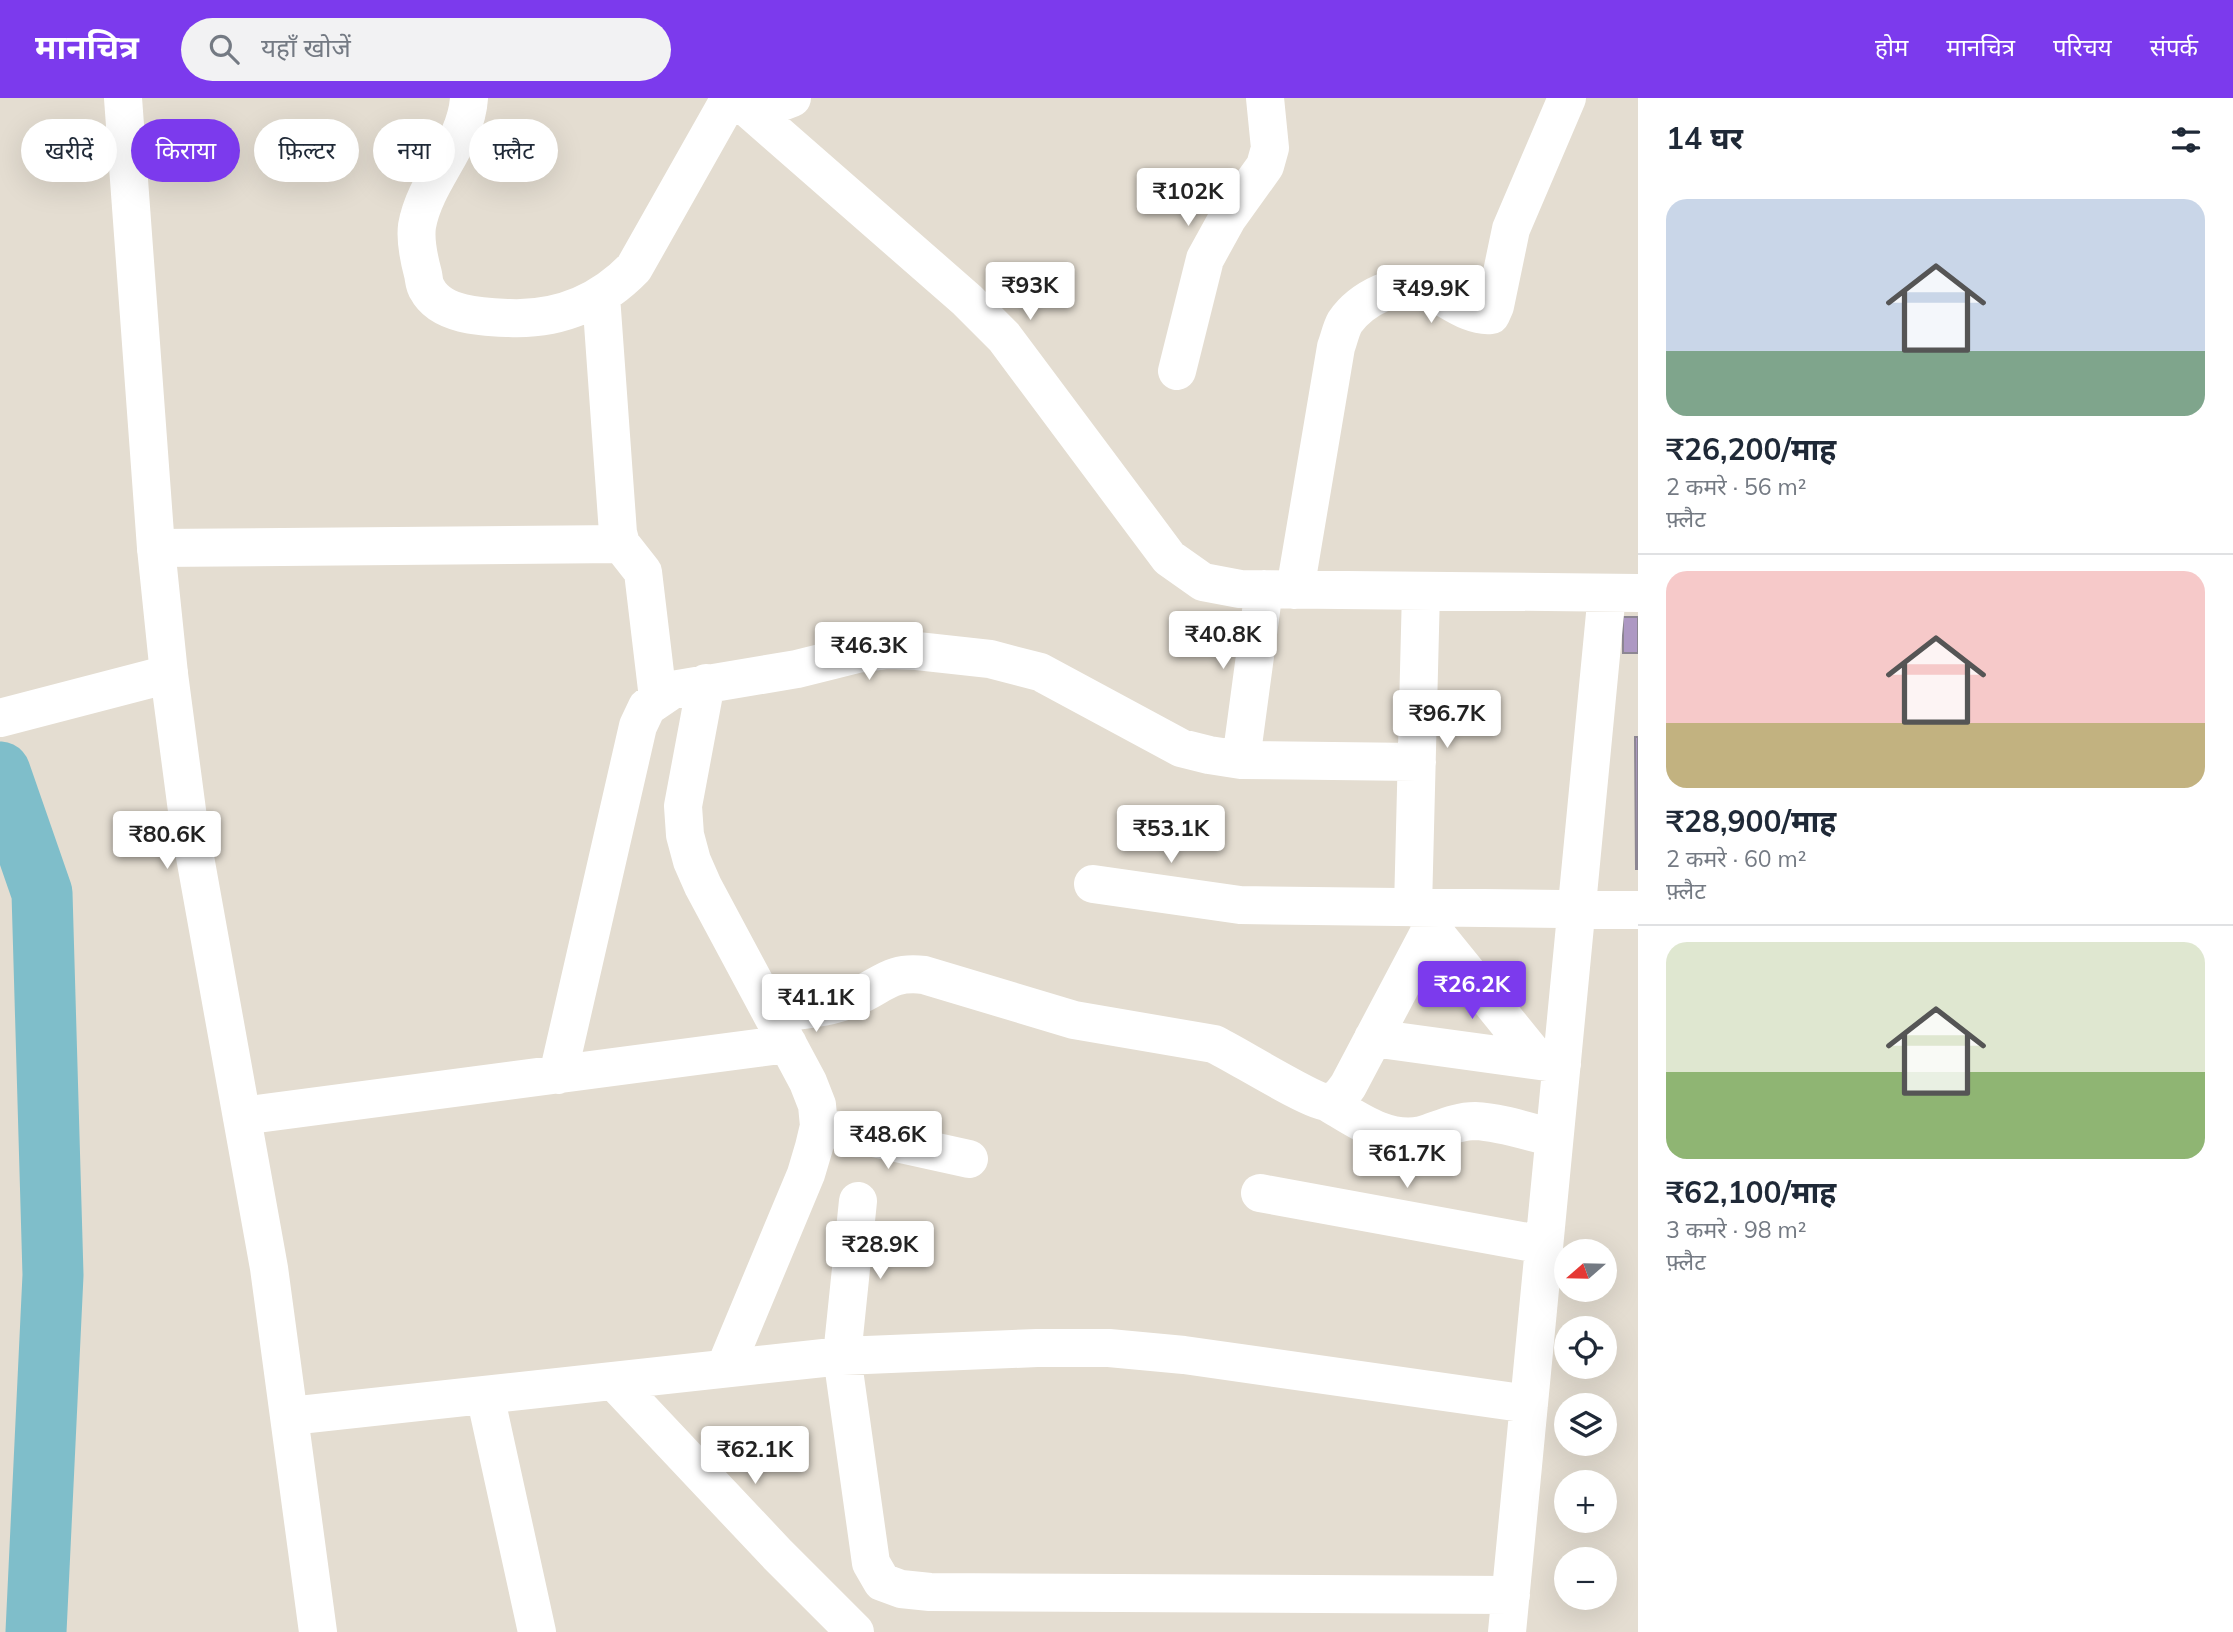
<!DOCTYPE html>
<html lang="hi">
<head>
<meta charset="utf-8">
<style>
  :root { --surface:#fff; --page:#f2f2f3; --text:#1f2937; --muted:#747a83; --line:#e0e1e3; --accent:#7c3aed }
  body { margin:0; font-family:Mulish,"Noto Sans Devanagari",sans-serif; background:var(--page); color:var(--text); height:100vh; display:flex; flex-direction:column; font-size:26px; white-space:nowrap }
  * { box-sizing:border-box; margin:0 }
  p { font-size:23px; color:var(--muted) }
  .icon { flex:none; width:38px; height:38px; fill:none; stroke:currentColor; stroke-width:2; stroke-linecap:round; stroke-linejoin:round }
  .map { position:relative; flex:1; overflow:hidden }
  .details { display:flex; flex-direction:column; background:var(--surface); width:595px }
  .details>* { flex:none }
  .hud { position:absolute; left:21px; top:21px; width:665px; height:63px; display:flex; gap:14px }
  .needle { width:46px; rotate:250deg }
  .buttons { position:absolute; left:1554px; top:1141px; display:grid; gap:14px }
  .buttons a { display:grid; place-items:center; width:63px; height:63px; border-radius:50%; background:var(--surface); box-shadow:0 7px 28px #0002; font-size:35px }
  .price { position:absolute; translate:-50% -60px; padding:0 16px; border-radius:7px; background:#fff; color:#222; font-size:23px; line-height:46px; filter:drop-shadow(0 2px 4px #0008) }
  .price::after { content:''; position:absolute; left:50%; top:42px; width:21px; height:16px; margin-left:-10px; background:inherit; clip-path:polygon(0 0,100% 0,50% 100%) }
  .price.active { background:var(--accent); color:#fff }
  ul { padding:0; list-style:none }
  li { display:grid; align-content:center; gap:14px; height:371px; padding:0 28px }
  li+li { border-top:2px solid var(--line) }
  li span { display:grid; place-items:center; height:217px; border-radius:21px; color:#555 }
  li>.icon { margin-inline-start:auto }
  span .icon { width:126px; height:126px; fill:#fffc; stroke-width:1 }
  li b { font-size:30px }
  h2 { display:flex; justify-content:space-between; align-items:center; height:84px; padding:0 28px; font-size:30px }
  .tag { padding:0 24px; border-radius:32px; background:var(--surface); box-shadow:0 7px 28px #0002; font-size:24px; line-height:63px }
  .tag.active { background:var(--accent); color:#fff }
  header { display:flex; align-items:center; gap:42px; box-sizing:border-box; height:98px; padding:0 35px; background:var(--accent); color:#fff }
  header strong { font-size:33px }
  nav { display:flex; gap:38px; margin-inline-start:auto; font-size:24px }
  .search { width:490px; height:63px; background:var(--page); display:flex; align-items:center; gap:18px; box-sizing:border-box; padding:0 24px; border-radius:38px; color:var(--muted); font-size:26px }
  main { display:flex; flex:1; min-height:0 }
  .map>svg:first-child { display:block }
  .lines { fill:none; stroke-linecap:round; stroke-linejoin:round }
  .river { stroke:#7fbeca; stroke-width:61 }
  .building { fill:#ad98c3; stroke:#8c8692; stroke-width:2 }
  .minor { stroke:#fff; stroke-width:38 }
  .tertiary { stroke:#fff; stroke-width:38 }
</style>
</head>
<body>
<header>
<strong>मानचित्र</strong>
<div class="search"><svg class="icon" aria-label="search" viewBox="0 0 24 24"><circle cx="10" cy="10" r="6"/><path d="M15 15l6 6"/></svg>यहाँ खोजें</div>
<nav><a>होम</a><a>मानचित्र</a><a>परिचय</a><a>संपर्क</a></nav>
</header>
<main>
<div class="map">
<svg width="1638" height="1534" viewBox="0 0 1638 1534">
  <rect width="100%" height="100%" fill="#e4ddd1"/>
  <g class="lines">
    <path class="river" d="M0,674L42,795L53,1177L36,1534"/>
  </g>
  <path class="building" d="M1623,519H1638V555H1623Z
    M1635,639H1638V771H1636Z"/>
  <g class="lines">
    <path class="minor" d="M469,0C466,47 425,82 417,128C415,143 419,161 423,176C424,180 424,187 427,191C441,218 483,219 509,220C558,222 600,205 634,170L730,0
      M736,0L967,202L1004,239L1169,460L1203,484L1240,491L1638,495
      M753,15L792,0
      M601,198L618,435L621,446L643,474L658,600
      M1177,273L1205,161L1227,121L1265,68L1270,50L1265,0
      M156,450L621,446
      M1295,492L1336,249C1339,241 1341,231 1345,224C1361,201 1399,181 1426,191C1448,199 1467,219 1491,217L1495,208L1511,131L1567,0
      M706,585L683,708L685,737L692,763L703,788L808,984L817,1007L819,1028L814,1049L806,1076L725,1270
      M0,620L169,576
      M1241,662L1264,491
      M1093,786L1240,807L1638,812
      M1413,810L1421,493
      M1431,830L1538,962
      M773,916C799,912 828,911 853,900C883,888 888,873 924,877L1074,922L1214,946C1235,956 1312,1004 1327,1004C1337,1004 1343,995 1348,988L1442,810
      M1373,940L1562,966
      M558,977L638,628L647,609L672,592L797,571L857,556L888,552L917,553L990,561L1040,574L1181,650L1209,657L1241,662L1417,664
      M1327,1004C1356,1021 1387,1045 1422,1037C1439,1032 1456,1023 1475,1023C1501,1024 1529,1034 1554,1040
      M242,1018L788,946
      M819,1028L969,1061
      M1260,1095L1544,1147
      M858,1103L842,1258L871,1465L882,1484L901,1491L930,1494L1511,1497
      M614,1283L778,1457L855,1534
      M485,1297L537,1534
      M290,1318L842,1258L1037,1250H1109L1184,1257L1529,1306
      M1507,1534L1607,495"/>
    <path class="tertiary" d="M123,0L156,450L169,576L188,720L269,1170L318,1534"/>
  </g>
</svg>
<div class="buttons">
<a><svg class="needle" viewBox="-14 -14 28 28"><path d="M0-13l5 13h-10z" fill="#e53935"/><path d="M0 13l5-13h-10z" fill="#747a83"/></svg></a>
<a><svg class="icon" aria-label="locate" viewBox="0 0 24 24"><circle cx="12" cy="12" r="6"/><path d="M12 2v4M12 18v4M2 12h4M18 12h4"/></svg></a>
<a><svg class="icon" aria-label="layers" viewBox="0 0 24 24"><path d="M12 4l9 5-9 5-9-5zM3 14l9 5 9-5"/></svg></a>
<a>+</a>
<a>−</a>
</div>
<b class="price" style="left:1188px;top:130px">₹102K</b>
<b class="price" style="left:1030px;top:224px">₹93K</b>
<b class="price" style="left:1431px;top:227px">₹49.9K</b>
<b class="price" style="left:1223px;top:573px">₹40.8K</b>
<b class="price" style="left:869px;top:584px">₹46.3K</b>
<b class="price" style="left:1447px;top:652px">₹96.7K</b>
<b class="price" style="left:1171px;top:767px">₹53.1K</b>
<b class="price" style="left:167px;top:773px">₹80.6K</b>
<b class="price active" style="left:1472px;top:923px">₹26.2K</b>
<b class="price" style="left:816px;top:936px">₹41.1K</b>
<b class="price" style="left:888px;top:1073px">₹48.6K</b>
<b class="price" style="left:1407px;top:1092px">₹61.7K</b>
<b class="price" style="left:880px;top:1183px">₹28.9K</b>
<b class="price" style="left:755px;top:1388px">₹62.1K</b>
<div class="hud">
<a class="tag">खरीदें</a>
<a class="tag active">किराया</a>
<a class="tag">फ़िल्टर</a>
<a class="tag">नया</a>
<a class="tag">फ़्लैट</a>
</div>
</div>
<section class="details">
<h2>14 घर<svg class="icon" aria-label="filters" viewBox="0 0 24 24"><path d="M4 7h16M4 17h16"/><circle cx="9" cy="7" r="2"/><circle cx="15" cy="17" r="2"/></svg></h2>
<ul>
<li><span style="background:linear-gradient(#c9d6e8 70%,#7fa58c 0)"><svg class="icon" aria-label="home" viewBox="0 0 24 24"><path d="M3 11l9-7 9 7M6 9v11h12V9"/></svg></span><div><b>₹26,200/माह</b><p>2 कमरे · 56 m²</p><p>फ़्लैट</p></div></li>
<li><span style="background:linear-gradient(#f6c9c9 70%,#c2b280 0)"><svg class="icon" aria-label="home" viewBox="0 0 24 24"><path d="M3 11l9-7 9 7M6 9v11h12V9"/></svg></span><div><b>₹28,900/माह</b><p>2 कमरे · 60 m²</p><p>फ़्लैट</p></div></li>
<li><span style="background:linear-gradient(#dfe7d0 60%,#8fb573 0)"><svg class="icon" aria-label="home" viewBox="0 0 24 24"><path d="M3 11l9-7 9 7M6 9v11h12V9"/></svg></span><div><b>₹62,100/माह</b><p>3 कमरे · 98 m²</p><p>फ़्लैट</p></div></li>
</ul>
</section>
</main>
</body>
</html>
